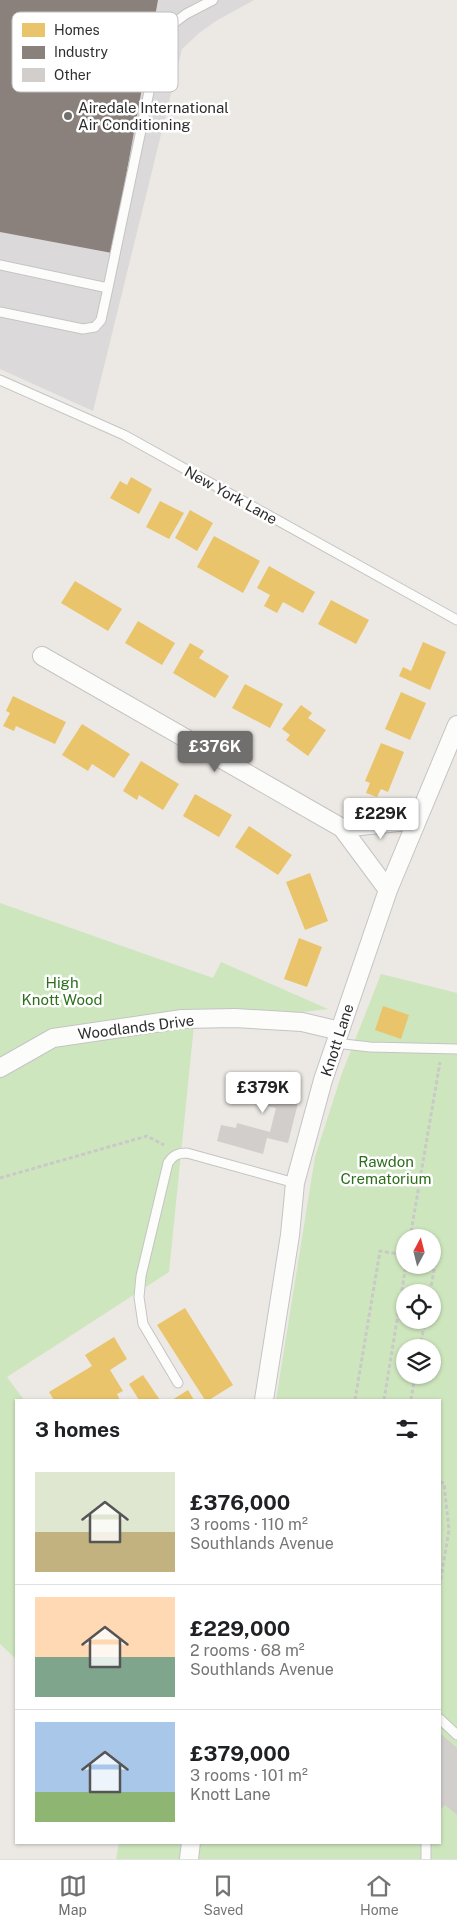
<!DOCTYPE html>
<html lang="en">
<head>
<meta charset="utf-8">
<style>
  :root { --surface:#fff; --page:#f2f2f2; --text:#202124; --muted:#757577; --line:#e0e0e0; --accent:#706f6e }
  body { margin:0; font-family:"Public Sans",sans-serif; background:var(--page); color:var(--text); height:100vh; display:flex; flex-direction:column; font-size:19px; white-space:nowrap }
  * { box-sizing:border-box; margin:0 }
  p { font-size:16px; color:var(--muted) }
  .icon { flex:none; width:28px; height:28px; fill:none; stroke:currentColor; stroke-width:2; stroke-linecap:round; stroke-linejoin:round }
  .map { position:relative; flex:1; overflow:hidden }
  .drawer { position:absolute; left:15px; top:1399px; width:426px; height:445px; display:flex; flex-direction:column; background:var(--surface); border-radius:0px; box-shadow:0 1px 4px #0004 }
  .drawer>* { flex:none }
  .needle { width:32px; rotate:7deg }
  .controls { position:absolute; left:396px; top:1229px; display:grid; gap:10px }
  .controls a { display:grid; place-items:center; width:45px; height:45px; border-radius:50%; background:var(--surface); box-shadow:0 1px 4px #0004; font-size:25px }
  .price { position:absolute; translate:-50% -42px; padding:0 11px; border-radius:5px; background:#fff; color:#222; font-size:16px; line-height:32px; filter:drop-shadow(0 1px 2px #0008) }
  .price::after { content:''; position:absolute; left:50%; top:30px; width:15px; height:11px; margin-left:-8px; background:inherit; clip-path:polygon(0 0,100% 0,50% 100%) }
  .price.current { background:var(--accent); color:#fff }
  ul { padding:0; list-style:none }
  li { display:flex; align-items:center; gap:15px; height:125px; padding:0 20px }
  li+li { border-top:1px solid var(--line) }
  li span { display:grid; place-items:center; flex:none; width:140px; height:100px; border-radius:0px; color:#555 }
  li>.icon { margin-inline-start:auto }
  span .icon { width:60px; height:60px; fill:#fffc; stroke-width:1 }
  li b { font-size:21px }
  h2 { display:flex; justify-content:space-between; align-items:center; height:60px; padding:0 20px; font-size:21px }
  .menu { display:flex; justify-content:space-around; align-items:center; height:70px; border-top:1px solid var(--line); background:var(--surface); font-size:14px; color:var(--muted) }
  .menu a { display:grid; justify-items:center; gap:2px }
  .menu .current { color:var(--accent) }
  .map>svg:first-child { display:block }
  .industrial { fill:#dcd9db }
  .green { fill:#cee6be; fill-rule:evenodd }
  .homes { fill:#e9c46a }
  .industry { fill:#8a817c }
  .building { fill:#d1cecb }
  .lines { fill:none; stroke-linecap:round; stroke-linejoin:round }
  .service-casing { stroke:#c5c4c5; stroke-width:11 }
  .minor-casing { stroke:#c5c4c5; stroke-width:20 }
  .path { stroke:#c9c9c8; stroke-width:3; stroke-dasharray:4 2.5; stroke-linecap:butt }
  .service { stroke:#fcfcfb; stroke-width:9 }
  .minor { stroke:#fcfcfb; stroke-width:18 }
  .poi-dot { fill:#706f6e; stroke:#fff; stroke-width:2 }
  .labels { text-anchor:middle; dominant-baseline:central; stroke-width:5; stroke-linejoin:round; paint-order:stroke }
  .poi-label { font-size:15px; fill:#2e2e2e; stroke:#fff; text-anchor:start }
  .street-label { font-size:15px; fill:#2e2e2e; stroke:#fff }
  .park-label { font-size:15px; fill:#2c6e1b; stroke:#fff }
  .key { fill:#fff; stroke:#c0c0c0; stroke-width:1 }
  .key-label { font-size:14px; fill:#2e2e2e }
</style>
</head>
<body>
<div class="map">
<svg width="457" height="1859" viewBox="0 0 457 1859">
  <rect width="100%" height="100%" fill="#ece8e4"/>
  <path class="industrial" d="M0,0H254L216,21L199,33L182,49L93,411L0,369Z"/>
  <path class="green" d="M0,903L213,978L221,962L328,1009L194,1025L169,1272L7,1377L24,1400H16V1659L0,1644Z
    M381,974L457,993V1859H116L119,1843L440,1842V1400H276L315,1157L342,1073ZM405,1238H432V1265H405ZM405,1292H432V1320H405ZM405,1348H432V1375H405Z"/>
  <path class="homes" d="M131,477L152,489L139,514L110,498L120,481L127,485Z
    M160,501L184,513L169,539L146,527Z
    M190,510L213,523L197,551L175,538Z
    M214,536L260,561L243,593L197,567Z
    M269,566L315,592L303,613L283,602L277,613L264,606L270,595L257,588Z
    M75,581L122,609L108,631L61,603Z
    M331,600L369,620L356,644L318,624Z
    M138,621L175,643L162,665L125,643Z
    M423,642L446,652L430,690L399,676L403,667L411,671Z
    M190,643L204,651L199,658L229,676L215,698L173,673Z
    M245,684L283,704L270,728L232,708Z
    M401,692L426,703L410,740L385,729Z
    M13,696L66,722L55,744L16,726L14,731L3,726L10,713L6,711Z
    M301,705L312,713L308,718L326,730L308,756L286,740L290,735L282,729Z
    M82,724L130,754L114,778L92,764L88,771L62,755Z
    M381,743L404,752L388,792L381,789L377,797L366,793L370,783L365,781Z
    M141,761L179,784L163,810L139,795L137,800L123,791Z
    M195,794L232,815L219,837L183,816Z
    M249,826L292,855L278,875L235,847Z
    M310,873L328,921L305,930L286,882Z
    M299,938L322,947L307,987L284,979Z
    M383,1006L409,1015L401,1039L375,1030Z
    M185,1308L233,1385L209,1400H205L157,1325Z
    M114,1337L127,1359L110,1370L123,1391L117,1394L120,1400H54L49,1392L92,1366L85,1355Z
    M143,1375L160,1400H139L129,1384Z
    M188,1390L194,1400H172Z"/>
  <path class="industry" d="M0,0H158L112,253L0,232Z"/>
  <path class="building" d="M236,1073L301,1091L288,1143L267,1138L263,1154L217,1141L221,1125L236,1128L237,1123L270,1132L276,1108L261,1104L262,1100L231,1091Z
    M440,1733L457,1748V1815L445,1805L440,1810Z"/>
  <g class="lines">
    <defs>
      <path id="service" d="M0,265L108,288L159,44L170,26L186,14L213,0
        M0,312L83,329L95,327L101,320L108,288
        M0,380L124,435L457,620
        M335,1043L370,1047L457,1049
        M178,1383L143,1324L139,1297L141,1276L168,1163C173,1155 178,1153 187,1153L295,1183
        M440,1719L457,1735
        M426,1859V1842"/>
      <path id="minor" d="M42,656L342,828L388,890
        M342,828L417,820
        M0,1068L53,1038L182,1019L235,1018L302,1022L340,1031
        M264,1400L290,1235L295,1183L323,1080L388,890L457,725
        M189,1859L191,1842"/>
    </defs>
    <use href="#service" class="service-casing"/>
    <use href="#minor" class="minor-casing"/>
    <path class="path" d="M0,1178L147,1136L164,1145
      M410,1238L440,1062
      M430,1292L436,1260H432
      M420,1348L425,1320
      M355,1400L380,1251L405,1255
      M384,1400L406,1265
      M411,1400L415,1375
      M440,1482L444,1483L449,1530L440,1584"/>
    <use href="#service" class="service"/>
    <use href="#minor" class="minor"/>
  </g>
  <circle class="poi-dot" cx="68" cy="116" r="5"/>
  <g class="labels">
    <g class="poi-label">
      <text x="78" y="107">Airedale International<tspan x="78" dy="17">Air Conditioning</tspan></text>
    </g>
    <g class="street-label">
      <text transform="translate(231 495) rotate(29)">New York Lane</text>
      <text transform="translate(136 1027) rotate(-7)">Woodlands Drive</text>
      <text transform="translate(337 1040) rotate(-72)">Knott Lane</text>
    </g>
    <g class="park-label">
      <text x="62" y="982">High<tspan x="62" dy="17">Knott Wood</tspan></text>
      <text x="386" y="1161">Rawdon<tspan x="386" dy="17">Crematorium</tspan></text>
    </g>
  </g>
  <rect x="12" y="12" width="166" height="80" rx="8" class="key"/>
  <rect x="22" y="23" width="23" height="14" fill="#e9c46a"/>
  <rect x="22" y="46" width="23" height="13" fill="#8a817c"/>
  <rect x="22" y="68" width="23" height="14" fill="#d1cecb"/>
  <g class="key-label">
    <text x="54" y="35">Homes</text>
    <text x="54" y="57">Industry</text>
    <text x="54" y="80">Other</text>
  </g>
</svg>
<div class="controls">
<a><svg class="needle" viewBox="-14 -14 28 28"><path d="M0-13l5 13h-10z" fill="#e53935"/><path d="M0 13l5-13h-10z" fill="#757577"/></svg></a>
<a><svg class="icon" aria-label="locate" viewBox="0 0 24 24"><circle cx="12" cy="12" r="6"/><path d="M12 2v4M12 18v4M2 12h4M18 12h4"/></svg></a>
<a><svg class="icon" aria-label="layers" viewBox="0 0 24 24"><path d="M12 4l9 5-9 5-9-5zM3 14l9 5 9-5"/></svg></a>
</div>
<b class="price current" style="left:215px;top:773px">£376K</b>
<b class="price" style="left:381px;top:840px">£229K</b>
<b class="price" style="left:263px;top:1114px">£379K</b>
<section class="drawer">
<h2>3 homes<svg class="icon" aria-label="filters" viewBox="0 0 24 24"><path d="M4 7h16M4 17h16"/><circle cx="9" cy="7" r="2"/><circle cx="15" cy="17" r="2"/></svg></h2>
<ul>
<li><span style="background:linear-gradient(#dfe7d0 60%,#c2b280 0)"><svg class="icon" aria-label="home" viewBox="0 0 24 24"><path d="M3 11l9-7 9 7M6 9v11h12V9"/></svg></span><div><b>£376,000</b><p>3 rooms · 110 m²</p><p>Southlands Avenue</p></div></li>
<li><span style="background:linear-gradient(#ffd9b3 60%,#7fa58c 0)"><svg class="icon" aria-label="home" viewBox="0 0 24 24"><path d="M3 11l9-7 9 7M6 9v11h12V9"/></svg></span><div><b>£229,000</b><p>2 rooms · 68 m²</p><p>Southlands Avenue</p></div></li>
<li><span style="background:linear-gradient(#a9c7e8 70%,#8fb573 0)"><svg class="icon" aria-label="home" viewBox="0 0 24 24"><path d="M3 11l9-7 9 7M6 9v11h12V9"/></svg></span><div><b>£379,000</b><p>3 rooms · 101 m²</p><p>Knott Lane</p></div></li>
</ul>
</section>
</div>
<nav class="menu">
<a class="current"><svg class="icon" aria-label="map" viewBox="0 0 24 24"><path d="M3 6l6-2 6 2 6-2v14l-6 2-6-2-6 2zM9 4v14M15 6v14"/></svg>Map</a>
<a><svg class="icon" aria-label="saved" viewBox="0 0 24 24"><path d="M7 4h10v16l-5-4-5 4z"/></svg>Saved</a>
<a><svg class="icon" aria-label="home" viewBox="0 0 24 24"><path d="M3 11l9-7 9 7M6 9v11h12V9"/></svg>Home</a>
</nav>
</body>
</html>
